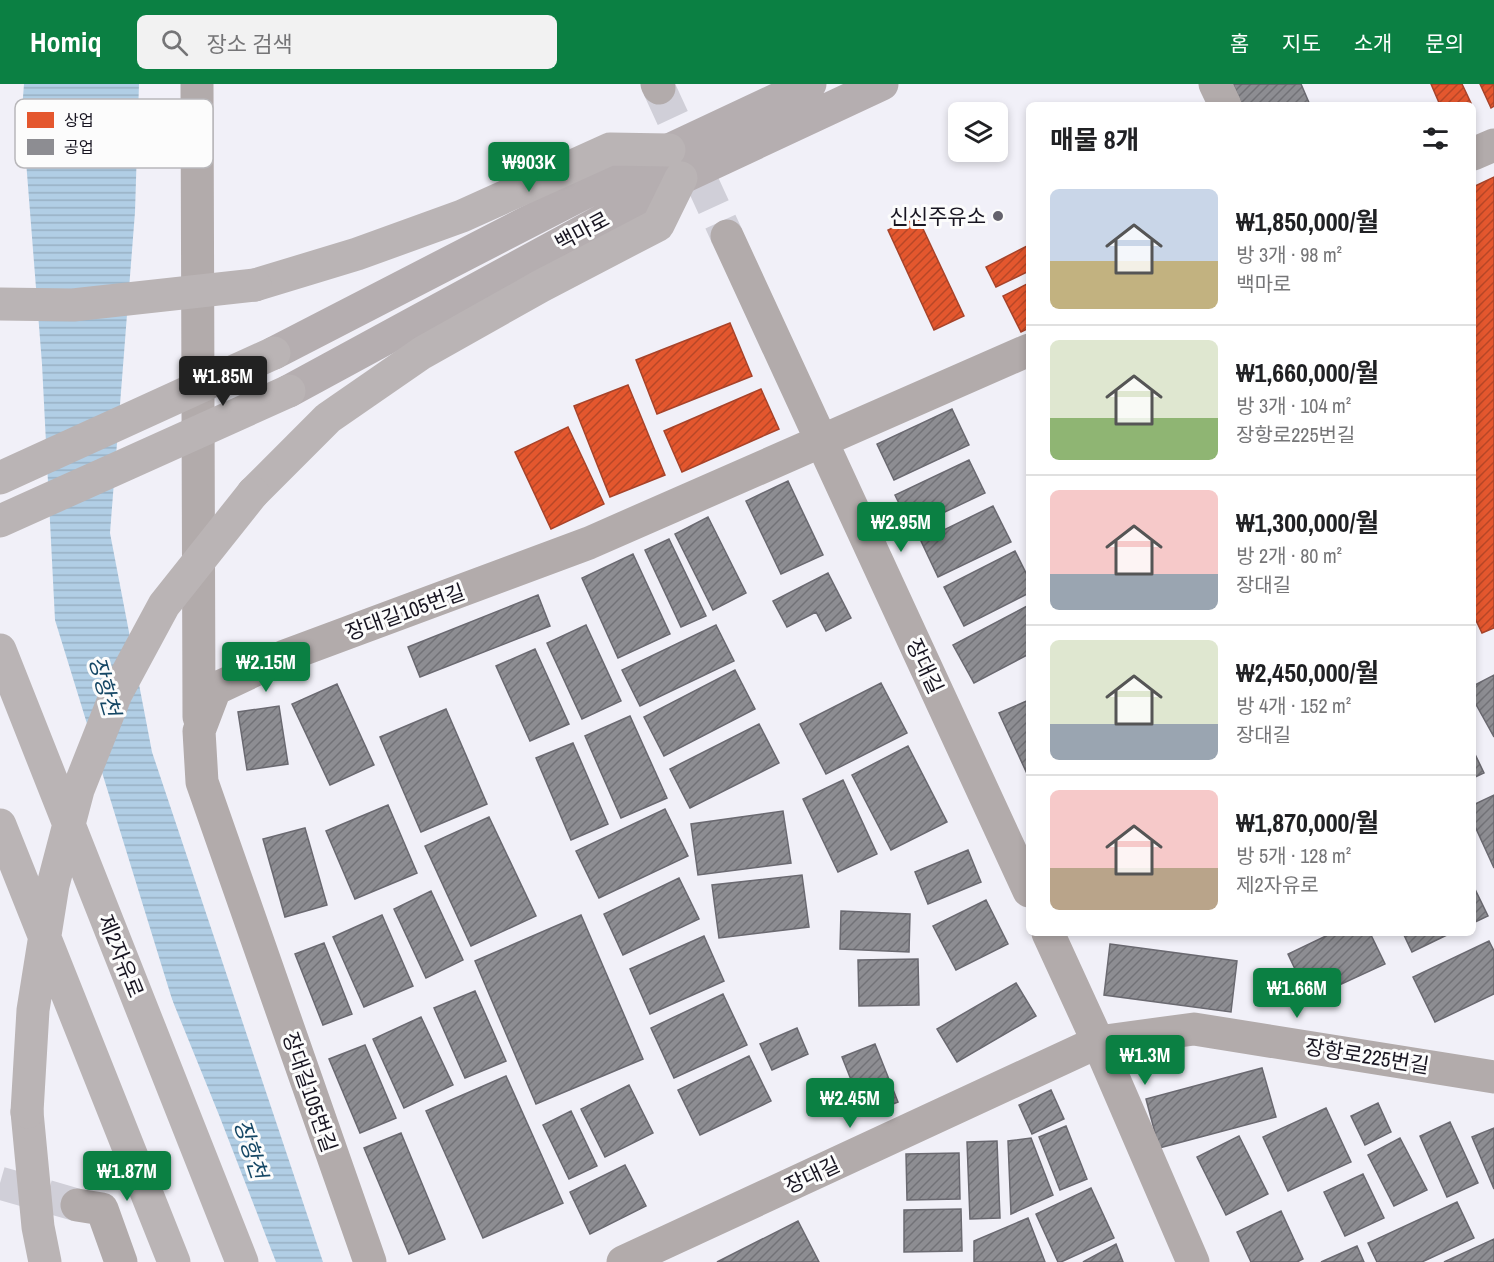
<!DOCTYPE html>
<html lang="ko">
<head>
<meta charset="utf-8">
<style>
  :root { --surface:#fff; --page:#f2f2f2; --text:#202124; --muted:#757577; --line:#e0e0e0; --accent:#0b8043 }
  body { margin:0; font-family:"Archivo Narrow","Noto Sans KR",sans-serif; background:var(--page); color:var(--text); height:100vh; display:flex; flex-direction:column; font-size:22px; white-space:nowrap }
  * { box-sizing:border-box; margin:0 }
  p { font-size:20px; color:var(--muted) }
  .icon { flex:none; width:33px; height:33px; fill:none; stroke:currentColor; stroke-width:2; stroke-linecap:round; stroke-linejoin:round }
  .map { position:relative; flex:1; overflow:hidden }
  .panel { position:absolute; left:1026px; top:18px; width:450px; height:834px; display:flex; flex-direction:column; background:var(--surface); border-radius:9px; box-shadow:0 3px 9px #0003 }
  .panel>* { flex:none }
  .tools { position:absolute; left:948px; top:18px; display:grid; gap:12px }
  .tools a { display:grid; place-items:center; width:60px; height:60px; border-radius:9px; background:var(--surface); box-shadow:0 3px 9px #0003; font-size:30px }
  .price { position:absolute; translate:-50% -51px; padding:0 14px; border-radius:6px; background:var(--accent); color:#fff; font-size:20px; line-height:39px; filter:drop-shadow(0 2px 3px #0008) }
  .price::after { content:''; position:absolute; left:50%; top:36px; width:18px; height:14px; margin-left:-9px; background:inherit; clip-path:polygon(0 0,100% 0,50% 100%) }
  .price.active { background:#222; color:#fff }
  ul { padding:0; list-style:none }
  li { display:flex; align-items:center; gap:18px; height:150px; padding:0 24px }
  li+li { border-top:2px solid var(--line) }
  li span { display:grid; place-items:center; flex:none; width:168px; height:120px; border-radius:9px; color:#555 }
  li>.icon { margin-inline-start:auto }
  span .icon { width:72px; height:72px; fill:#fffc; stroke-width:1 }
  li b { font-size:26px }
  h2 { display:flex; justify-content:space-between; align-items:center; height:72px; padding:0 24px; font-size:26px }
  header { display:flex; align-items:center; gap:36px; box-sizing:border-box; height:84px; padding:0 30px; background:var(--accent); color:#fff }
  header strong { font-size:28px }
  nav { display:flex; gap:33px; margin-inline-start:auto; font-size:21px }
  .search { width:420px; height:54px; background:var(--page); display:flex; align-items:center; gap:15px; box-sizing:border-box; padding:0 21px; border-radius:9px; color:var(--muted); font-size:22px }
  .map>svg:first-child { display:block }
  .water { fill:url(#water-rules) }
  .pier { fill:#f1f0f8 }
  .shops { fill:url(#shops-hatch); stroke:#a7432a; stroke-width:1.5 }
  .industry { fill:url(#industry-hatch); stroke:#6a6970; stroke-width:1.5 }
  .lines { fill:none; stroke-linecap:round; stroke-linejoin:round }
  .minor-tunnel { stroke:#d0cfd8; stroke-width:33; stroke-dasharray:33 16; stroke-linecap:butt }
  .minor { stroke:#b2abab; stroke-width:33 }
  .major { stroke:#b5aeb0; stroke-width:33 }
  .highway { stroke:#bab4b5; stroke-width:33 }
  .highway-bridge { stroke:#bab4b5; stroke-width:33 }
  .poi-dot { fill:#64626c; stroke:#fcfcfc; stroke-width:2 }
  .labels { text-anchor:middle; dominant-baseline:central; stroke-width:6; stroke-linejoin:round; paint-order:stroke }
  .poi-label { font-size:21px; fill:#181521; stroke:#fcfcfc; text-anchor:end }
  .street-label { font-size:21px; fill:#181521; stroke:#fcfcfc }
  .water-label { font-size:22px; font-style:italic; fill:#154765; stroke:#fcfcfc }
  .key { fill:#fcfcfc; stroke:#b8b7ba; stroke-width:1.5 }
  .key-label { font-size:16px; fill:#181521 }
</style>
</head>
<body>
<header>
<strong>Homiq</strong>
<div class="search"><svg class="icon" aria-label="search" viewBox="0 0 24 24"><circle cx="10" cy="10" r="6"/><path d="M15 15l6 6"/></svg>장소 검색</div>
<nav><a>홈</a><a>지도</a><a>소개</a><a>문의</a></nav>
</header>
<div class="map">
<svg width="1494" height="1178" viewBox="0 0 1494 1178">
  <defs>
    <pattern id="water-rules" width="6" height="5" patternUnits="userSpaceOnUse" patternTransform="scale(1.5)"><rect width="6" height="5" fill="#b1cee5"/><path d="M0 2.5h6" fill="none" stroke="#98b0c4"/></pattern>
    <pattern id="shops-hatch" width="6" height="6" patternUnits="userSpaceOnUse" patternTransform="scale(1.5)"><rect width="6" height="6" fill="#e4572e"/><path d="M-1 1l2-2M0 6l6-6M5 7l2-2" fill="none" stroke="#b84727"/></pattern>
    <pattern id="industry-hatch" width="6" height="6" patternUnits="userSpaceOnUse" patternTransform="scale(1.5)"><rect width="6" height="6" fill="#8d8d92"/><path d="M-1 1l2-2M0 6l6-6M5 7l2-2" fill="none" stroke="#727277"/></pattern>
  </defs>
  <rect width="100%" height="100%" fill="#f1f0f8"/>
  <path class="water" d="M24,0H139L135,128L110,449L152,668L323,1178H245L204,1019L55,536L42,280L22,26Z"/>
  <path class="pier" d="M158,881L219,1031L276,1178H242L201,1020Z"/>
  <path class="shops" d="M1431,0H1462L1471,19L1466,21H1440Z
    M1480,0H1494V22L1491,24Z
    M1494,93V544L1482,549L1473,530V103Z
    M917,132L964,232L934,246L888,146Z
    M1029,161V187L996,203L986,183Z
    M1029,199V244L1021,248L1003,212Z
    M730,239L752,292L657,330L636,276Z
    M628,301L665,391L610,413L574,322Z
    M761,305L779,345L682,388L664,347Z
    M568,343L604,420L551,445L515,368Z"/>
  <path class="industry" d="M1233,0H1301L1310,21H1242Z
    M952,325L969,361L894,396L877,360Z
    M969,376L985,409L911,444L895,411Z
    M788,397L823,471L781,490L746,417Z
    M993,422L1011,458L938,493L921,457Z
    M708,433L746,509L713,526L675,450Z
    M669,455L706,532L681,543L645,466Z
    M1015,467L1029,495V509L964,542L944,503Z
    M633,470L670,550L618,574L582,494Z
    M828,489L851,534L826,547L816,528L787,543L773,517Z
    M538,511L550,542L420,593L408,563Z
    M1029,521V570L974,599L953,561Z
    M586,541L621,617L582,635L547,559Z
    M716,541L734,577L640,622L622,586Z
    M535,565L569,640L530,657L496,582Z
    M735,586L755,625L664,672L644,633Z
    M1494,591V653L1473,615V602Z
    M881,599L907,649L826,690L800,640Z
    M337,600L374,681L330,701L292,620Z
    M1029,616V694L999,629Z
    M279,622L288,680L247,686L238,628Z
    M446,625L487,720L421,748L380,653Z
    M630,632L667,714L621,734L585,652Z
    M759,640L779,679L690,724L670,685Z
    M573,659L608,740L571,756L536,674Z
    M908,662L947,738L891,766L852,691Z
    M1473,666L1484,689L1473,694Z
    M843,696L877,770L838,788L803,715Z
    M1494,711V784L1473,738V721Z
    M388,721L417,789L355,815L326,747Z
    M665,725L688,772L599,814L576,767Z
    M783,727L791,779L698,791L691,740Z
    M489,733L536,832L471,862L425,762Z
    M305,744L327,821L285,833L263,755Z
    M968,766L981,798L928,820L915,788Z
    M802,791L809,843L719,854L712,801Z
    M679,794L699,835L623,871L604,830Z
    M1473,801L1488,832L1473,839Z
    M431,807L463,876L426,894L394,825Z
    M986,816L1008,860L956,886L933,842Z
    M841,827L910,830L909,868L840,865Z
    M382,831L413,902L364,923L333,853Z
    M581,831L643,975L536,1020L475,877Z
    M1332,849H1370L1385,880L1309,915L1288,870Z
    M1403,849H1451L1412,868Z
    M704,852L724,897L650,930L630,885Z
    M1489,857L1494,867V910L1435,938L1413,893Z
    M324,859L352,930L323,941L295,870Z
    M1110,860L1237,877L1231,928L1104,911Z
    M918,875L919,921L859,922L858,876Z
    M1016,899L1036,932L957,978L937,945Z
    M475,907L506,977L465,994L434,924Z
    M723,910L747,961L674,994L651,944Z
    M421,933L453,1001L404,1024L373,955Z
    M797,944L808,970L772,986L760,960Z
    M875,960L898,1018L865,1031L842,973Z
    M365,961L396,1034L360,1049L329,975Z
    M749,972L771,1017L700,1051L678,1006Z
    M1262,984L1276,1033L1159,1064L1146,1015Z
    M506,992L563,1119L483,1154L426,1027Z
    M629,1001L653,1049L605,1073L581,1025Z
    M1051,1006L1064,1035L1032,1050L1019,1021Z
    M1378,1019L1391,1048L1365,1061L1351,1032Z
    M1326,1024L1351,1078L1288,1107L1263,1053Z
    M571,1027L597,1082L569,1095L543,1041Z
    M1450,1038L1478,1099L1447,1113L1420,1052Z
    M1066,1042L1087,1095L1060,1106L1039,1053Z
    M1494,1044V1105L1472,1053Z
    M401,1049L445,1155L409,1170L364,1064Z
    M1239,1052L1268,1110L1226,1131L1197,1073Z
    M1031,1054L1053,1111L1011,1130L1008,1057Z
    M1400,1054L1427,1106L1394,1122L1368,1071Z
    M997,1057L1000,1134L970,1135L967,1058Z
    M959,1069L960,1115L907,1116L906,1070Z
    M625,1081L646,1122L590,1150L570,1108Z
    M1363,1090L1384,1134L1345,1152L1324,1108Z
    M1091,1104L1114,1154L1061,1178H1058L1036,1130Z
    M1457,1118L1474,1154L1422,1178H1377L1368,1159Z
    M961,1125L962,1167L904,1168V1126Z
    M1281,1127L1303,1175L1297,1178H1251L1237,1148Z
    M1028,1134L1045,1178H974V1157Z
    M798,1137L819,1178H717Z
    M1494,1155V1178H1444Z
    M1116,1160L1123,1178H1083Z
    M1357,1162L1364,1178H1321Z"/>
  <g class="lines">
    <path class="minor-tunnel" d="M659,4L727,152
      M0,1099L77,1121"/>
    <path class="minor" d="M197,0L199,633
      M657,0L659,4
      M1215,0L1225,21
      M1473,70L1494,61
      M727,152L1029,807
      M1048,849L1098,958L1193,1178
      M77,1121L102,1125L121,1178
      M370,1178L202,698L199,647L215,605L285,572L589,459L1029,266
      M623,1178L1098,958L1194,945L1494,993"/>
    <path class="major" d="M274,269L650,75L810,0
      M289,307L681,94L882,0"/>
    <path class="highway" d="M255,201L357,170L462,132L610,65L669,66
      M253,409L328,334L422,269L541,202L658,141L681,94
      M27,1028L38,1143L45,1178"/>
    <path class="highway-bridge" d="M0,220L73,221L255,201
      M0,394L274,269
      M0,437L289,307
      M0,566L242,1178
      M0,741L174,1178
      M27,1028L33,926L53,801L78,706L116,610L164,521L253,409"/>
  </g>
  <circle class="poi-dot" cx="998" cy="132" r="6"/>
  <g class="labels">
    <g class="poi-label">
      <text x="986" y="132">신신주유소</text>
    </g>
    <g class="street-label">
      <text transform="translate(582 147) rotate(-28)">백마로</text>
      <text transform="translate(405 528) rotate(-20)">장대길105번길</text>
      <text transform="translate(925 582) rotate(65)">장대길</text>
      <text transform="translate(121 872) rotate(68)">제2자유로</text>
      <text transform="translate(1367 972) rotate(9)">장항로225번길</text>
      <text transform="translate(310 1008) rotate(71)">장대길105번길</text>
      <text transform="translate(812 1091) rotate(-25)">장대길</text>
    </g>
    <g class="water-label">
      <text transform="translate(105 602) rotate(74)">장항천</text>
      <text transform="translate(251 1065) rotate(72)">장항천</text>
    </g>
  </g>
  <rect x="15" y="15" width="198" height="69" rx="9" class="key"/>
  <rect x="27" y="28" width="27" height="16" fill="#e4572e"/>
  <rect x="27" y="55" width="27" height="16" fill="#8d8d92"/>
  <g class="key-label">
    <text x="64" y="42">상업</text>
    <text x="64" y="69">공업</text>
  </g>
</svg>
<div class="tools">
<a><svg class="icon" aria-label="layers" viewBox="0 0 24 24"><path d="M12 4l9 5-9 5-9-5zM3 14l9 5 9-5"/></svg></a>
</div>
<b class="price" style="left:529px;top:109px">₩903K</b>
<b class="price active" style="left:223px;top:323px">₩1.85M</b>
<b class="price" style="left:901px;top:469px">₩2.95M</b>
<b class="price" style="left:266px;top:609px">₩2.15M</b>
<b class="price" style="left:1297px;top:935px">₩1.66M</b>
<b class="price" style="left:1145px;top:1002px">₩1.3M</b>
<b class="price" style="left:850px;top:1045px">₩2.45M</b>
<b class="price" style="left:127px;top:1118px">₩1.87M</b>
<section class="panel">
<h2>매물 8개<svg class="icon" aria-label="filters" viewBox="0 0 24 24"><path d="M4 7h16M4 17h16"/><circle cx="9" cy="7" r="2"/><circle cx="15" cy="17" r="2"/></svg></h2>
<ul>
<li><span style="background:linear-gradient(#c9d6e8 60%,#c2b280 0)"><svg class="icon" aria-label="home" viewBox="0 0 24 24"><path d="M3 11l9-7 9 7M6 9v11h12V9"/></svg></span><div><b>₩1,850,000/월</b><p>방 3개 · 98 m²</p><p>백마로</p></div></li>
<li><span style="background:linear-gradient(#dfe7d0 65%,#8fb573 0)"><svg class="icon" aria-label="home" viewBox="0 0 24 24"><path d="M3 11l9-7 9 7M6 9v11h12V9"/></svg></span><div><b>₩1,660,000/월</b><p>방 3개 · 104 m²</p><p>장항로225번길</p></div></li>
<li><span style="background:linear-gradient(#f6c9c9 70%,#9aa5b1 0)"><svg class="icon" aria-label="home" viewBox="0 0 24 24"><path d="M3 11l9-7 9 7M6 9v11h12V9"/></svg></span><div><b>₩1,300,000/월</b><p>방 2개 · 80 m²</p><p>장대길</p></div></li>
<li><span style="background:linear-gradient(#dfe7d0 70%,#9aa5b1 0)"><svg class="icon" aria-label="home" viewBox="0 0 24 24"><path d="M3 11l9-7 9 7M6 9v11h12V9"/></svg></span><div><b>₩2,450,000/월</b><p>방 4개 · 152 m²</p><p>장대길</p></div></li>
<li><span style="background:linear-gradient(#f6c9c9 65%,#b9a48a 0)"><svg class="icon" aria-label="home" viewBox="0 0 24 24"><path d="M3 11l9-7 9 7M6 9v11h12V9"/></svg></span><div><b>₩1,870,000/월</b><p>방 5개 · 128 m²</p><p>제2자유로</p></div></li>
</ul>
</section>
</div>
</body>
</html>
